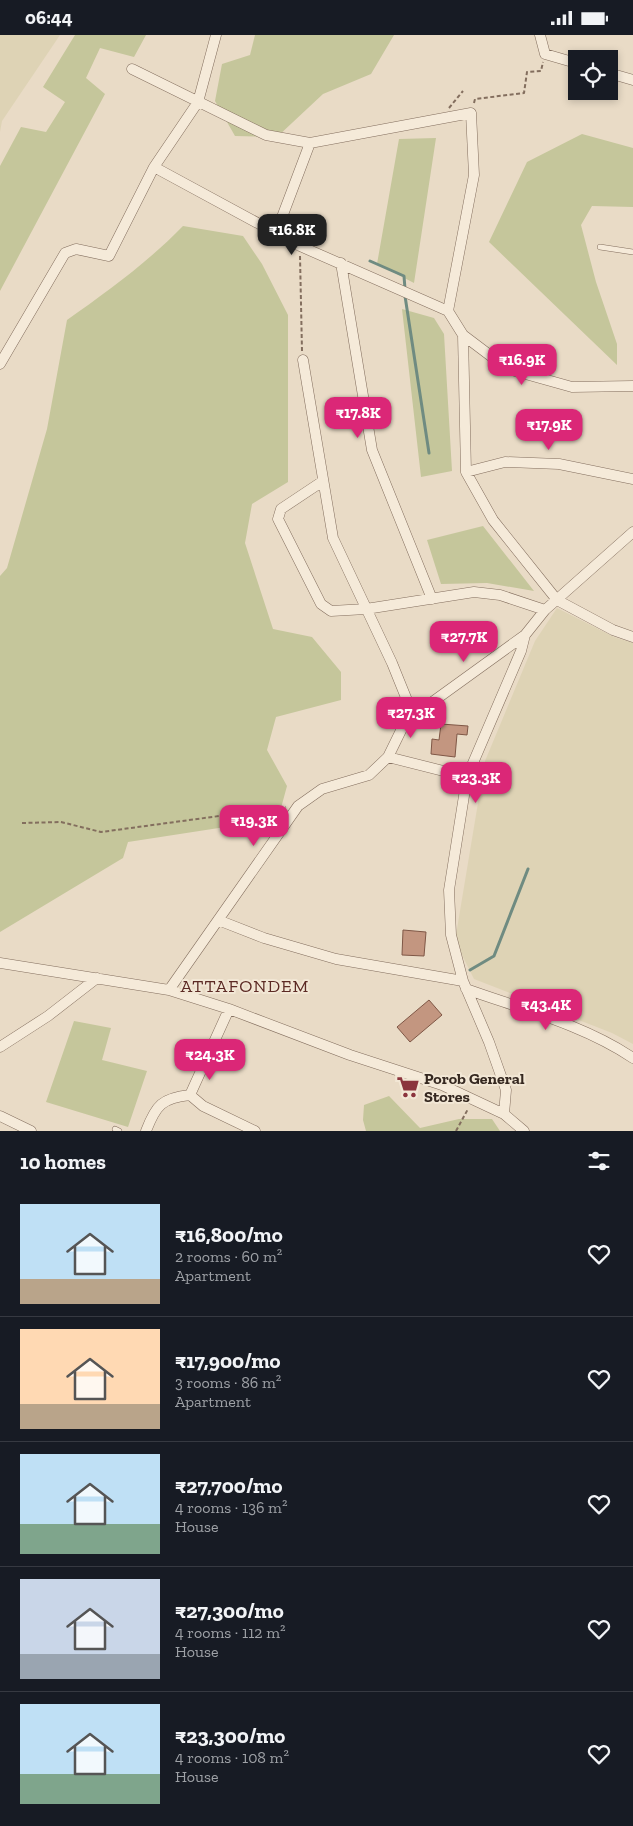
<!DOCTYPE html>
<html lang="en">
<head>
<meta charset="utf-8">
<style>
  :root { --surface:#171b24; --page:#242831; --text:#f1f3f6; --muted:#9ea1a6; --line:#363941; --accent:#db2777 }
  body { margin:0; font-family:"Zilla Slab",serif; background:var(--page); color:var(--text); height:100vh; display:flex; flex-direction:column; font-size:19px; white-space:nowrap }
  * { box-sizing:border-box; margin:0 }
  p { font-size:16px; color:var(--muted) }
  .icon { flex:none; width:28px; height:28px; fill:none; stroke:currentColor; stroke-width:2; stroke-linecap:round; stroke-linejoin:round }
  .map { position:relative; height:1096px; overflow:hidden }
  .panel { display:flex; flex-direction:column; background:var(--surface); flex:1 }
  .panel>* { flex:none }
  .buttons { position:absolute; left:568px; top:15px; display:grid; gap:10px }
  .buttons a { display:grid; place-items:center; width:50px; height:50px; border-radius:0px; background:var(--surface); box-shadow:0 2px 8px #0003; font-size:25px }
  .price { position:absolute; translate:-50% -42px; padding:0 11px; border-radius:10px; background:var(--accent); color:#fff; font-size:16px; line-height:32px; filter:drop-shadow(0 1px 2px #0008) }
  .price::after { content:''; position:absolute; left:50%; top:30px; width:15px; height:11px; margin-left:-8px; background:inherit; clip-path:polygon(0 0,100% 0,50% 100%) }
  .price.active { background:#222; color:#fff }
  ul { padding:0; list-style:none }
  li { display:flex; align-items:center; gap:15px; height:125px; padding:0 20px }
  li+li { border-top:1px solid var(--line) }
  li span { display:grid; place-items:center; flex:none; width:140px; height:100px; border-radius:0px; color:#555 }
  li>.icon { margin-inline-start:auto }
  span .icon { width:60px; height:60px; fill:#fffc; stroke-width:1 }
  li b { font-size:21px }
  h2 { display:flex; justify-content:space-between; align-items:center; height:60px; padding:0 20px; font-size:21px }
  .status { display:flex; justify-content:space-between; align-items:center; height:35px; padding:0 25px; background:var(--surface); direction:ltr }
  .status svg { height:14px; fill:currentColor }
  .map>svg:first-child { display:block }
  .farmland { fill:#ded3b5 }
  .green { fill:#c5c69b }
  .lines { fill:none; stroke-linecap:round; stroke-linejoin:round }
  .stream { stroke:#6f8b81; stroke-width:3 }
  .building { fill:#c39680; stroke:#7f5746 }
  .lane-casing { stroke:#836e5e; stroke-width:6 }
  .street-casing { stroke:#836e5e; stroke-width:11 }
  .path { stroke:#836e5e; stroke-width:2; stroke-dasharray:4 2.5; stroke-linecap:butt }
  .lane { stroke:#f5ead9; stroke-width:5 }
  .street { stroke:#f5ead9; stroke-width:10 }
  .labels { text-anchor:middle; dominant-baseline:central; stroke-width:4; stroke-linejoin:round; paint-order:stroke }
  .poi-label { font-size:16px; font-weight:bold; fill:#352820; stroke:#f2e7d5; text-anchor:start }
  .neighbourhood-label { font-size:18px; letter-spacing:1px; fill:#5c2a24; stroke:#f2e7d5 }
</style>
</head>
<body>
<div class="status"><b>06:44</b><svg viewBox="0 0 49 12"><path d="M0 12V9h3v3zM5 12V6h3v6zM10 12V3h3v9zM15 12V0h3v12zM26 1h20v11H26zM47 4h2v5h-2z"/></svg></div>
<div class="map">
<svg width="633" height="1096" viewBox="0 0 633 1096">
  <rect width="100%" height="100%" fill="#e9dbc6"/>
  <path class="farmland" d="M0,0H60L2,86L0,97Z
    M557,573L614,602L633,608V1009L612,998L474,944L455,906L485,726L535,606Z"/>
  <path class="green" d="M75,0H146L134,22L100,13L86,43L105,59L0,256V131L21,92L46,97L65,67L43,52Z
    M255,0H394L371,39L323,59L277,102L235,101L215,66L222,29L250,20Z
    M582,99L633,113V172L592,171L581,190L596,247L617,309V330L489,207L527,127Z
    M436,103L414,248L377,229L399,104Z
    M183,191L243,201L262,229L288,280V447L252,469L245,508L273,594L312,602L341,637V665L276,682L267,715L287,751L278,784L128,807L123,823L0,897V541L7,533L47,394L67,285C108,256 148,227 183,191Z
    M402,274L434,283L444,299L452,436L421,442Z
    M483,491L534,556L487,548L441,549L427,505Z
    M74,986L111,993L102,1025L147,1036L128,1092L46,1067Z
    M389,1061L420,1093L459,1084H492L500,1096H366L363,1085L364,1070Z"/>
  <g class="lines">
    <path class="stream" d="M370,226L404,241L405,254
      M405,261L429,418
      M470,935L494,921L528,834"/>
  </g>
  <path class="building" d="M441,689L468,691L467,700L457,699L455,722L431,719L432,704L439,705Z
    M403,895L426,897L424,921L402,920Z
    M429,965L442,980L410,1007L397,992Z"/>
  <g class="lines">
    <defs>
      <path id="lane" d="M600,212L633,217
        M115,1094L119,1096"/>
      <path id="street" d="M540,0L545,19L576,28
        M132,34L266,100L310,108
        M609,38L633,45
        M154,132L300,211L448,276L463,300L508,334L572,352L633,351
        M276,198L310,108L471,78L474,140L448,276
        M341,228L372,415L432,564
        M463,300L466,437L493,485L557,565L613,595L633,602
        M0,329L65,218L76,214L109,221L154,132L198,67L216,0
        M466,437L505,427L559,429L633,444
        M323,446L281,474L278,484L321,569L331,576L366,574L474,557L500,560L545,575
        M411,675L424,673L525,600
        M388,722L467,742
        M218,885L264,903L336,924L463,946
        M0,928L169,955L229,974L350,1020L442,1050L504,1079L524,1096
        M466,954C522,974 584,990 633,1023
        M169,955L298,771L322,754L369,740L388,722L411,675L392,628L333,503L303,325
        M229,974L190,1060L203,1071L255,1096
        M0,1012L48,981L97,943
        M504,1079L506,1055L489,1007L463,946L451,900L449,855L467,742L521,616L525,600L545,575L633,497
        M0,1081L31,1096
        M146,1096C156,1070 162,1063 190,1060"/>
    </defs>
    <use href="#lane" class="lane-casing"/>
    <use href="#street" class="street-casing"/>
    <path class="path" d="M474,68L475,64L524,58L527,37L541,36L543,27
      M449,73L463,56
      M300,221L302,316
      M22,788L61,787L101,797L286,772
      M456,1096L468,1074"/>
    <use href="#lane" class="lane"/>
    <use href="#street" class="street"/>
  </g>
  <defs>
    <symbol id="supermarket-bare" viewBox="-9 -9 18 18"><path d="M-6-5.5h2.5l.6 2H6L4.5 2H-2.5L-4.4-4H-6ZM-1.5 3.2a1.3 1.3 0 1 0 .1 0ZM3 3.2a1.3 1.3 0 1 0 .1 0Z" fill="#8b343d" stroke="#f2e7d5" stroke-width="2.5" paint-order="stroke"/></symbol>
  </defs>
  <g fill-rule="evenodd">
    <use href="#supermarket-bare" x="392" y="1036" width="32" height="32"/>
  </g>
  <g class="labels">
    <g class="poi-label">
      <text x="424" y="1043">Porob General<tspan x="424" dy="18">Stores</tspan></text>
    </g>
    <g class="neighbourhood-label">
      <text x="245" y="951">ATTAFONDEM</text>
    </g>
  </g>
</svg>
<div class="buttons">
<a><svg class="icon" aria-label="locate" viewBox="0 0 24 24"><circle cx="12" cy="12" r="6"/><path d="M12 2v4M12 18v4M2 12h4M18 12h4"/></svg></a>
</div>
<b class="price active" style="left:292px;top:221px">₹16.8K</b>
<b class="price" style="left:522px;top:351px">₹16.9K</b>
<b class="price" style="left:358px;top:404px">₹17.8K</b>
<b class="price" style="left:549px;top:416px">₹17.9K</b>
<b class="price" style="left:464px;top:628px">₹27.7K</b>
<b class="price" style="left:411px;top:704px">₹27.3K</b>
<b class="price" style="left:476px;top:769px">₹23.3K</b>
<b class="price" style="left:254px;top:812px">₹19.3K</b>
<b class="price" style="left:546px;top:996px">₹43.4K</b>
<b class="price" style="left:210px;top:1046px">₹24.3K</b>
</div>
<section class="panel">
<h2>10 homes<svg class="icon" aria-label="filters" viewBox="0 0 24 24"><path d="M4 7h16M4 17h16"/><circle cx="9" cy="7" r="2"/><circle cx="15" cy="17" r="2"/></svg></h2>
<ul>
<li><span style="background:linear-gradient(#bfe0f5 75%,#b9a48a 0)"><svg class="icon" aria-label="home" viewBox="0 0 24 24"><path d="M3 11l9-7 9 7M6 9v11h12V9"/></svg></span><div><b>₹16,800/mo</b><p>2 rooms · 60 m²</p><p>Apartment</p></div><svg class="icon" aria-label="heart" viewBox="0 0 24 24"><path d="M12 20l-8-8c-3-5 5-10 8-4 3-6 11-1 8 4z"/></svg></li>
<li><span style="background:linear-gradient(#ffd9b3 75%,#b9a48a 0)"><svg class="icon" aria-label="home" viewBox="0 0 24 24"><path d="M3 11l9-7 9 7M6 9v11h12V9"/></svg></span><div><b>₹17,900/mo</b><p>3 rooms · 86 m²</p><p>Apartment</p></div><svg class="icon" aria-label="heart" viewBox="0 0 24 24"><path d="M12 20l-8-8c-3-5 5-10 8-4 3-6 11-1 8 4z"/></svg></li>
<li><span style="background:linear-gradient(#bfe0f5 70%,#7fa58c 0)"><svg class="icon" aria-label="home" viewBox="0 0 24 24"><path d="M3 11l9-7 9 7M6 9v11h12V9"/></svg></span><div><b>₹27,700/mo</b><p>4 rooms · 136 m²</p><p>House</p></div><svg class="icon" aria-label="heart" viewBox="0 0 24 24"><path d="M12 20l-8-8c-3-5 5-10 8-4 3-6 11-1 8 4z"/></svg></li>
<li><span style="background:linear-gradient(#c9d6e8 75%,#9aa5b1 0)"><svg class="icon" aria-label="home" viewBox="0 0 24 24"><path d="M3 11l9-7 9 7M6 9v11h12V9"/></svg></span><div><b>₹27,300/mo</b><p>4 rooms · 112 m²</p><p>House</p></div><svg class="icon" aria-label="heart" viewBox="0 0 24 24"><path d="M12 20l-8-8c-3-5 5-10 8-4 3-6 11-1 8 4z"/></svg></li>
<li><span style="background:linear-gradient(#bfe0f5 70%,#7fa58c 0)"><svg class="icon" aria-label="home" viewBox="0 0 24 24"><path d="M3 11l9-7 9 7M6 9v11h12V9"/></svg></span><div><b>₹23,300/mo</b><p>4 rooms · 108 m²</p><p>House</p></div><svg class="icon" aria-label="heart" viewBox="0 0 24 24"><path d="M12 20l-8-8c-3-5 5-10 8-4 3-6 11-1 8 4z"/></svg></li>
</ul>
</section>
</body>
</html>
